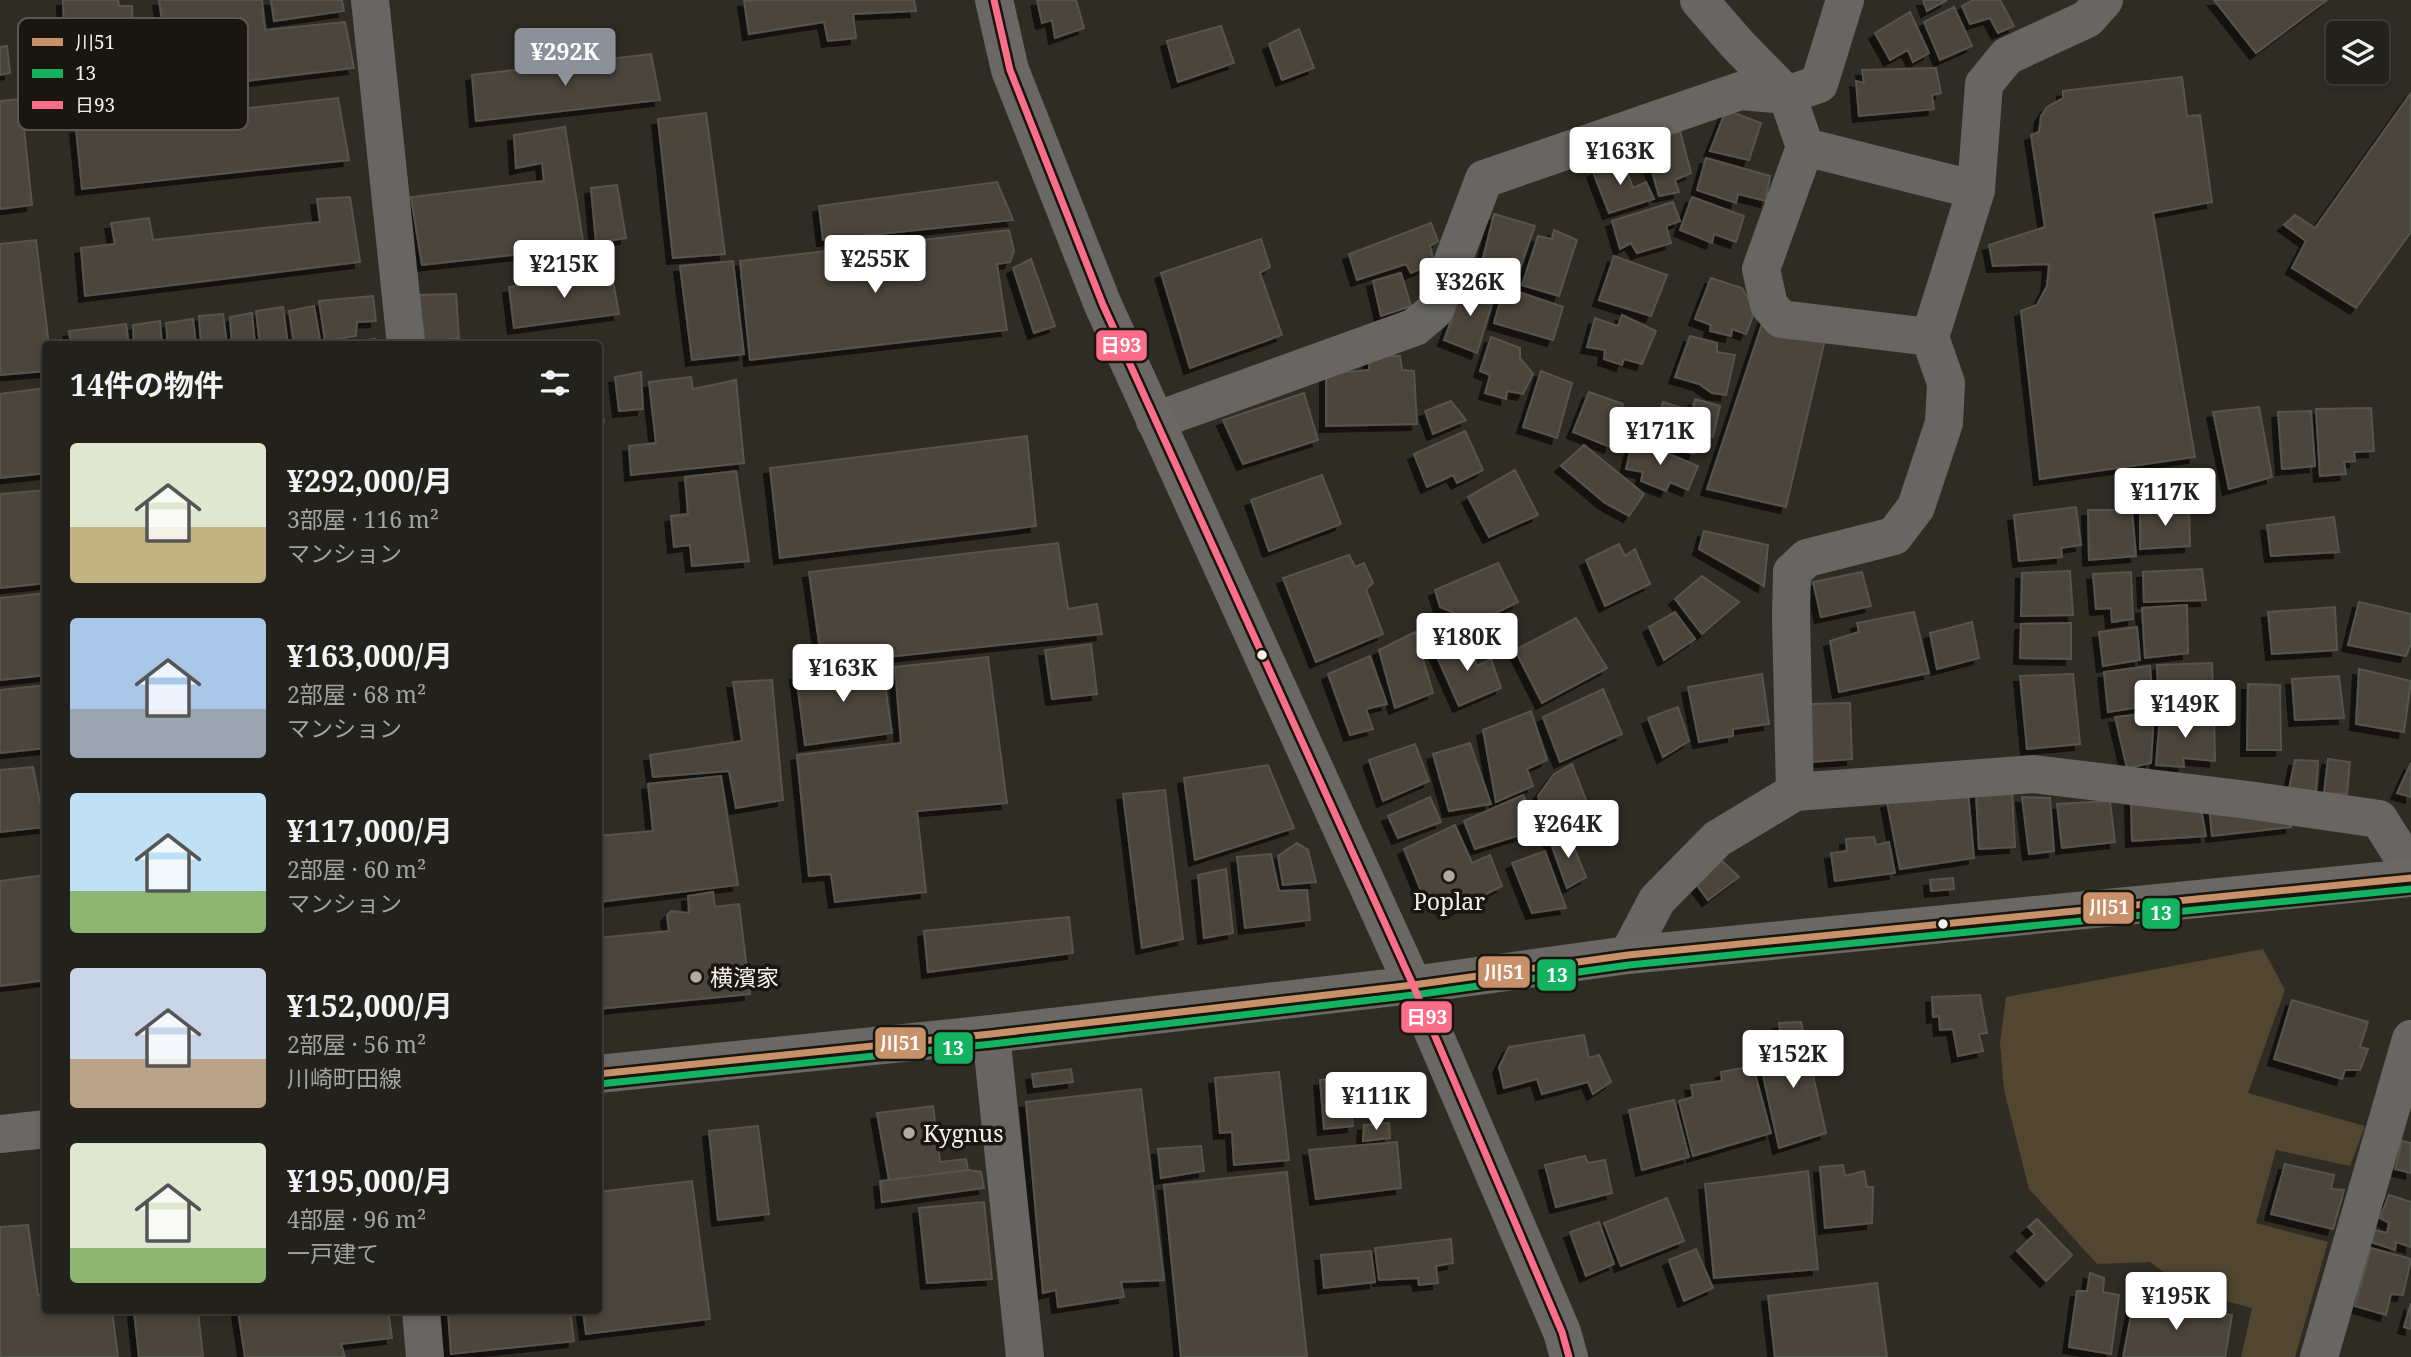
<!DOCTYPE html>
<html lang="ja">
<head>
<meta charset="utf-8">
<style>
  :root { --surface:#23211b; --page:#2f2e28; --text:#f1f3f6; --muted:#a3a3a3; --line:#403e3a; --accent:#8c9099 }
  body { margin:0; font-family:"Noto Serif","Noto Sans JP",serif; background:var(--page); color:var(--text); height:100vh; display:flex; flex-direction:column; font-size:26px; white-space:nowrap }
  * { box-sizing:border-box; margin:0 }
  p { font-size:23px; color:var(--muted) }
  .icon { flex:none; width:38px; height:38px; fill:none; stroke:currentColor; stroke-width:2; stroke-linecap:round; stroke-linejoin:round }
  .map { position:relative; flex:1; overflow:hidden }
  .side { position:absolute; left:42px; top:341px; width:560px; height:973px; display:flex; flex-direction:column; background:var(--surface); border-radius:7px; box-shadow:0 4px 10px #0003,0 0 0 2px var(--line) }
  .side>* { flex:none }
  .fabs { position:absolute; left:2326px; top:21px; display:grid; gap:14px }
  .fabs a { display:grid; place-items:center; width:63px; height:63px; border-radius:7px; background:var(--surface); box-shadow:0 4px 10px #0003,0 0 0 2px var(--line); font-size:35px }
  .price { position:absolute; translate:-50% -60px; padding:0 16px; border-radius:7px; background:#fff; color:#222; font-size:23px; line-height:46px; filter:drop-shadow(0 2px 4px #0008) }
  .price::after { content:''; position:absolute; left:50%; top:42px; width:21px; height:16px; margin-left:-10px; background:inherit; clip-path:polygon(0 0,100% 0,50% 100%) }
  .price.active { background:var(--accent); color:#fff }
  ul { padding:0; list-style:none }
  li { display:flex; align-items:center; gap:21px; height:175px; padding:0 28px }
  li span { display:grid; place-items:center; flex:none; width:196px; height:140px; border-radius:7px; color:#555 }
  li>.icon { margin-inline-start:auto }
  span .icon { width:84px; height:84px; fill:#fffc; stroke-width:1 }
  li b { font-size:30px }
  h2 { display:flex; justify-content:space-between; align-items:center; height:84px; padding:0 28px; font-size:30px }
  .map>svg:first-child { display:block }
  .green { fill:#524630 }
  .building { fill:#4b453a; stroke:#57544d; stroke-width:2; filter:url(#shadow) }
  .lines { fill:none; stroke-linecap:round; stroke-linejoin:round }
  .minor { stroke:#676663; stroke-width:38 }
  .secondary { stroke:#6a6864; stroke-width:38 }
  .bus-1-casing { stroke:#19150f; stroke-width:12 }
  .bus-2-casing { stroke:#19150f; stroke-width:12 }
  .bus-3-casing { stroke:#19150f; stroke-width:12 }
  .bus-1 { stroke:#c7916a; stroke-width:7 }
  .bus-2 { stroke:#13b361; stroke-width:7 }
  .bus-3 { stroke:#fb6d88; stroke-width:7 }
  .bus-dot { fill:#f4efe7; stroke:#19150f; stroke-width:2.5 }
  .poi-dot { fill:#afaba3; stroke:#19150f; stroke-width:2.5 }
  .labels { text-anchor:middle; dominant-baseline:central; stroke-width:7; stroke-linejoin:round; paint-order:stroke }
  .poi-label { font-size:23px; fill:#f4efe7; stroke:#19150f; text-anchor:start }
  .key { fill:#19150f; stroke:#5b5650; stroke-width:2 }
  .key-label { font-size:19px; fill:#f4efe7 }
  .line-badge { stroke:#19150f; stroke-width:2.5 }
  .badge-label { font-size:19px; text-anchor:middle; font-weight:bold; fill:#fff }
</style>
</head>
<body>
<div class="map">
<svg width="2411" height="1357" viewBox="0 0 2411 1357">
  <defs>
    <filter id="shadow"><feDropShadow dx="-6" dy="6" stdDeviation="0" flood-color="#0009"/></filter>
  </defs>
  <rect width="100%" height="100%" fill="#2f2c24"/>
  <path class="green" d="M2263,949L2285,990L2248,1093L2365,1126L2350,1166L2276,1150L2256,1223L2328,1242L2295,1357H2241L2252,1308L2189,1291L2150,1262L2097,1264L2029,1189L2004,1090L2000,1043L2006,997Z"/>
  <path class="building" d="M63,0H118L119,6H132L133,31H76L75,26L64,28Z
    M159,0H262L265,30L345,22L354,68L172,90Z
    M271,0H342L344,11L274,21Z
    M757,0H914L916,11L853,14L856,38L828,41L824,22L749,34L744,1Z
    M1037,0H1076L1084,28L1055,38L1052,20L1042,23Z
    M1923,0H1947L1927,11Z
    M1973,0H2000L2014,26L1998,33L1990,18L1970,24L1962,6Z
    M2214,0H2327L2256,53Z
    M1954,7L1972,46L1940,60L1924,22Z
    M1910,12L1929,53L1913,62L1908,50L1890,60L1875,33Z
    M1221,26L1234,63L1178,82L1167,41Z
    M1299,29L1314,68L1282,80L1269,44Z
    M7,46L10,73L0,75V47Z
    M651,54L660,100L476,121L472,75Z
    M1936,68L1941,93L1932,95L1934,109L1859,116L1856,81L1864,83L1862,70Z
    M2182,77L2187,116L2200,115L2212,202L2153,213L2195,457L2040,479L2021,311L2037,305L2047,286L2049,264L1993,266L1989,245L2045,227L2031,135L2039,132L2041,116L2047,107L2063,98V91Z
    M2411,93V232L2356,308L2292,268L2306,241L2284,225L2295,215L2315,228Z
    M338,98L349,160L82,189L76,128Z
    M21,99L32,205L0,209V101Z
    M1726,110L1761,123L1749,160L1710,151Z
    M706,113L725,254L673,258L658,119Z
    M565,127L584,247L422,265L411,197L544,181L542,163L516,168L514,135Z
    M1680,131L1691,173L1675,180L1679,192L1659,196L1644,143Z
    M1621,155L1633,188L1646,182L1654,199L1609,213L1593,172Z
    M1706,158L1770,176L1766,201L1738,194L1736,203L1697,190Z
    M997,182L1013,220L823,240L819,206Z
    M617,185L626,238L596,243L591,188Z
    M350,197L360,262L85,296L81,248L115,244L111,223L149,218L153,240L320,222L317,199Z
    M1692,197L1744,216L1736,242L1714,234L1712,243L1680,230Z
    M1673,202L1680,221L1666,226L1671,243L1637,253L1631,243L1620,249L1612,221Z
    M1494,214L1535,226L1517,276L1482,262Z
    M1431,223L1438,241L1430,246L1434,263L1411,273L1406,264L1357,280L1349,254Z
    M1009,230L1014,251L1010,262L997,264L1007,330L750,360L740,261Z
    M1554,230L1577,240L1559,296L1522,285L1538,236L1552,239Z
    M1261,239L1270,267L1260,273L1282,335L1190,368L1161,273Z
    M36,240L49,345H46V371L0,375V244Z
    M1614,256L1667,275L1651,316L1599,300Z
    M1031,259L1055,326L1034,333L1013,268Z
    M733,261L744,354L692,360L680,266Z
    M611,270L619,314L514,328L509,287Z
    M1401,273L1411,306L1381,316L1373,281Z
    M1711,278L1742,288L1755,310L1746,334L1732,329L1731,336L1710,331L1711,325L1695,319Z
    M1464,285L1495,294L1477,353L1444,340Z
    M1504,287L1563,307L1553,340L1494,323Z
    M456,294L459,338L425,343L419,295Z
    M373,296L376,321L357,322L356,336L325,341L319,301Z
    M314,306L321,345H294L289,311Z
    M283,307L288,345H260L256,311Z
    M252,313L255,345H232L230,317Z
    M223,314L227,345H201L199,316Z
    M1622,315L1656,331L1642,364L1624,359L1622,365L1604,359L1605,350L1587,347L1595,318L1618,326Z
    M1764,318L1826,335L1786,507L1707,489Z
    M193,319L196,345H168L166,323Z
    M160,321L162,345H134L133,325Z
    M126,324L129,345H71L69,331Z
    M1690,336L1717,343V352L1735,355L1726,395L1712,393L1699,384L1675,377Z
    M1491,337L1520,348V358L1533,374L1523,394L1507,391L1506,399L1485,393L1490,375L1480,371Z
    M375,339V345H333Z
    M1370,355L1400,356L1402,370L1414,371L1417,424L1326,426V374L1369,370Z
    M1541,371L1572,383L1557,438L1523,427Z
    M641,372L643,409L619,411L615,377Z
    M691,377L693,389L736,380L744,463L631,475L629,446L656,443L649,382Z
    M598,386L604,422H598Z
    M46,388V473L0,478V394Z
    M1589,392L1623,404L1610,447L1573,432Z
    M1304,393L1318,440L1243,464L1223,420Z
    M1695,399L1720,406L1713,437L1701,433L1694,454L1652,443L1663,402L1692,411Z
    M1451,401L1466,420L1433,434L1425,411Z
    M2259,407L2272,477L2229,489L2213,412Z
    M2371,408L2374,451L2354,452L2355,461L2344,462L2346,474L2320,476L2316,409Z
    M2311,411L2315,466L2282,469L2278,412Z
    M1465,431L1483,470L1457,483L1453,475L1427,487L1414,454Z
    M1027,436L1036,526L780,558L770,468Z
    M1633,439L1698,466L1688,490L1670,482L1666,491L1641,481L1643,472L1626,469Z
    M1584,445L1644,494L1629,516L1605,503L1561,466Z
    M1515,470L1538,515L1489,537L1468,497Z
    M736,471L749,561L692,566L690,545L674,547L671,516L688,514L685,477Z
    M1322,475L1341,524L1269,551L1251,500Z
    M46,490V583L0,588V494Z
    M2189,506L2190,546L2140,549V509Z
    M2076,507L2081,545L2061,548L2062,557L2019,561L2014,515Z
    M2088,510H2132L2136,556L2089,560Z
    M2334,517L2339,552L2271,556L2267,525Z
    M1704,531L1768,545L1764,586L1699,549Z
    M1058,543L1068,609L1097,604L1102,634L822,664L809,572Z
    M1619,544L1625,556L1635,549L1650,584L1605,606L1586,560Z
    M1349,555L1355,567L1364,563L1373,583L1366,589L1383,634L1316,662L1283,578Z
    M1498,563L1518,602L1459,631L1452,612L1440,607L1435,590Z
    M2202,569L2206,600L2144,602L2143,572Z
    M2070,571L2073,615L2021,616L2022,573Z
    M1862,572L1871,606L1821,617L1813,582Z
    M2131,572L2133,619L2112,622L2111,608L2096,609L2093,574Z
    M1702,576L1739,602L1702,634L1675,599Z
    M46,593V675L0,680V598Z
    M2359,602L2411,614V643L2406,656L2348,645Z
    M2187,605L2188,653L2145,658L2142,608Z
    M2335,607L2337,650L2272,654L2268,612Z
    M1675,612L1695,639L1664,660L1649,627Z
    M1914,612L1929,673L1839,692L1830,641L1859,632L1857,623Z
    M1576,618L1607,668L1542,703L1515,650Z
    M1972,622L1979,658L1937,669L1930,633Z
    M2071,623V659L2020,658L2021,624Z
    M2137,627L2140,660L2103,666L2099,632Z
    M1415,632L1433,693L1395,708L1379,650Z
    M1466,639L1477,666L1491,659L1501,688L1459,706L1434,650Z
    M1091,644L1097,694L1052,699L1045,650Z
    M1370,656L1387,704L1366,709L1373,729L1350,735L1328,674Z
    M988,657L1007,803L917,811L926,892L835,902L831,874L809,876L797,755L901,743L895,667Z
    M2212,663L2213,698H2177L2178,710L2159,708L2157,665Z
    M882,665L892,733L805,745L796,674Z
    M2150,666L2153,705L2108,712L2104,672Z
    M2359,669L2411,681L2404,732L2356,724Z
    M1762,674L1769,724L1733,729V736L1699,742L1688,687Z
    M2073,674L2080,744L2027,749L2020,676Z
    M2339,676L2344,718L2295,720L2292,679Z
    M772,680L783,800L736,808L729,771L653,777L650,755L742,741L733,682Z
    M2248,684L2280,685L2281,750H2247Z
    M46,685V748L0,753V690Z
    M1603,689L1622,734L1560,762L1543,717Z
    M1850,703L1852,759L1811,762L1809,704Z
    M1678,707L1689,741L1663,757L1648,718Z
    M1531,711L1547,760L1527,769L1533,786L1496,802L1483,730Z
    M2150,713L2153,728L2151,763L2127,768L2115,717Z
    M2160,716L2214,719L2215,761L2183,758L2184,767L2156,765Z
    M1470,743L1491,804L1449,811L1433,754Z
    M1415,744L1429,781L1383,801L1369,760Z
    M2328,759L2350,762L2347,794L2324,793Z
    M2295,760L2318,761L2316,791L2289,789Z
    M2411,763V797L2397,793Z
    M1572,764L1586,800L1566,808L1572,823L1547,831L1538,796L1554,774Z
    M1268,765L1294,828L1195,860L1184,778Z
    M33,767L45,827L0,832V770Z
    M721,776L738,885L598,902V836L653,831L648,784Z
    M1165,790L1183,939L1142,948L1123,794Z
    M2012,790L2015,847L1979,849L1976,793Z
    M1968,791L1974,858L1900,869L1887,802Z
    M1523,795L1539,829L1475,849L1464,821Z
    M1430,797L1441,822L1398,838L1388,816Z
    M2022,797L2050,798L2054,851L2029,854Z
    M2131,800L2200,803L2206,836L2132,841Z
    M2110,801L2115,842L2062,848L2057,804Z
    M2209,805L2290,815L2291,827L2212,836Z
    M1455,825L1472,863L1490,855L1502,886L1449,913L1421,891L1404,849Z
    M1568,833L1586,877L1567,888L1550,841Z
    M1874,837L1876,845L1889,842L1895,873L1835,881L1831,853L1847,851L1846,839Z
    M1297,843L1308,850L1316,882L1283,885L1278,856Z
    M1545,851L1566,908L1532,913L1512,863Z
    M1271,854L1279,891L1307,890L1310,920L1245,928L1237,857Z
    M1721,860L1739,877L1708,900L1696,884Z
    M1226,869L1233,933L1204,938L1198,875Z
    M46,875V980L0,986V881Z
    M1953,878L1954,889L1931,891L1930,880Z
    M713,892L715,907L739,904L750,994L598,1009V938L669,931L667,916L671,911L689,913L688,896Z
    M1069,917L1073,953L928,972L924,931Z
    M1980,995L1987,1033L1979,1034L1983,1051L1958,1056L1953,1029L1940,1030L1939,1016L1933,1017L1932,997Z
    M2292,1000L2368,1022L2360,1047L2368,1049L2360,1070H2345L2342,1079L2274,1059Z
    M1801,1022L1826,1133L1779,1148L1761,1066L1784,1061L1779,1023Z
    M1584,1035L1589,1058L1599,1055L1611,1082L1593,1094L1588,1082L1542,1094L1537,1079L1504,1088L1499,1067L1509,1047Z
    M1753,1066L1771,1133L1693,1156L1679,1101L1693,1097L1691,1085L1722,1081L1721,1072Z
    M1071,1069L1073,1082L1034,1087L1032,1074Z
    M1279,1072L1289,1160L1234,1165L1232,1132L1220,1133L1215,1078Z
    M1358,1076L1360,1097L1350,1099L1353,1126L1324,1129L1320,1080Z
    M1141,1089L1164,1280L1121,1282L1124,1297L1058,1307L1056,1290L1043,1293L1026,1102Z
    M1674,1100L1689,1157L1642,1170L1629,1110Z
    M933,1106L940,1162L966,1159L968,1170L889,1180L877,1113Z
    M1389,1123L1390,1138L1363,1141L1364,1125Z
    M758,1126L769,1214L718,1220L709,1131Z
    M2402,1141L2411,1143V1173L2395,1169Z
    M1397,1142L1401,1188L1316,1199L1309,1150Z
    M1201,1146L1204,1171L1161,1178L1158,1149Z
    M1585,1156L1588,1163L1605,1160L1612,1193L1556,1207L1545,1165Z
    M2285,1164L2334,1175L2331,1189L2344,1190L2333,1229L2271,1214Z
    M1843,1165L1845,1176L1864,1171L1867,1187H1873L1872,1223L1825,1228L1820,1167Z
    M968,1170L981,1172L984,1188L882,1202L880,1181Z
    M1808,1171L1818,1269L1714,1278L1705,1184Z
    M1287,1172L1307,1357H1181L1164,1185Z
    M692,1181L710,1319L586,1334L583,1311H598V1192Z
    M2389,1195L2411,1202V1247L2396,1242L2395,1250L2371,1242L2375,1230L2387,1233L2389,1223L2380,1218Z
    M1667,1198L1684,1241L1621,1266L1604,1223Z
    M984,1202L992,1279L927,1283L919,1208Z
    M2037,1219L2072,1255L2046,1281L2017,1251L2035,1234L2028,1227Z
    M1599,1222L1614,1264L1586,1276L1570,1232Z
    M28,1225L38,1295L46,1294V1311H112L118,1357H0V1227Z
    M1451,1239L1453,1263L1436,1266L1438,1283L1419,1285L1418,1278L1379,1280L1375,1248Z
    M2371,1248L2411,1259L2403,1295L2391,1294L2386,1315L2355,1306Z
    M1696,1249L1713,1288L1684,1301L1669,1260Z
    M1371,1251L1375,1282L1324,1288L1321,1255Z
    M2090,1273L2104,1278L2103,1292L2119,1295L2111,1354L2069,1347L2077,1291H2087Z
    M1877,1283L1887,1357H1775L1768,1296Z
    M2134,1300L2232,1315L2225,1357H2123Z
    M2411,1303V1329L2404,1327Z
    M134,1311H198L203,1357H139Z
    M238,1311H388L392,1338L341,1344L345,1357H245Z
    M448,1311H570L574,1341L451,1354Z"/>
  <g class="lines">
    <path class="minor" d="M370,0L406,345
      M1699,0L1738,45L1787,95L1805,147L1976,190
      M1805,147L1761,269L1769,305L1781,319L1930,337
      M1155,421L1415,327L1434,311L1484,179L1740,91L1787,95L1819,84L1845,0
      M1795,792L1791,617L1792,572L1807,558L1894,536L1916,507L1944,423L1946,383L1930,337L1976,190L1984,84L2007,56L2087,19L2104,0
      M1628,955L1657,900L1717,839L1795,792L2034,774L2248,800L2379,819L2411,870
      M991,1034L1025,1357
      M421,1311L425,1357
      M2319,1357L2411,1039"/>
    <path class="secondary" d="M994,0L1010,70L1103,305L1413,985L1562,1332L1569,1357
      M598,1074L991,1034L1413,985L1628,955L2411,878
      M0,1134L46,1129"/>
    <defs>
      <path id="bus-1" d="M598,1074L991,1034L1413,985L1628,955L2411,878"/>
      <path id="bus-2" d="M599,1084L992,1044L1414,995L1629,965L2411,889"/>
      <path id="bus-3" d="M994,0L1010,70L1103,305L1413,985L1562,1332L1569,1357"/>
    </defs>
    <use href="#bus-1" class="bus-1-casing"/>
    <use href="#bus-2" class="bus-2-casing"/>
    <use href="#bus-3" class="bus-3-casing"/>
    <use href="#bus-1" class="bus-1"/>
    <use href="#bus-2" class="bus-2"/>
    <use href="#bus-3" class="bus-3"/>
  </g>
  <g class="bus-dot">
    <circle cx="1262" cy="655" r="6"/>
    <circle cx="1943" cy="924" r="6"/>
  </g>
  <g class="poi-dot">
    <circle cx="1449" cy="876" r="7"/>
    <circle cx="696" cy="977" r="7"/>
    <circle cx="909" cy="1133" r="7"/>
  </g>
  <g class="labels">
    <g class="poi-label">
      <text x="1449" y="901" text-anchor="middle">Poplar</text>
      <text x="710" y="977">横濱家</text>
      <text x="923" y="1133">Kygnus</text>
    </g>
  </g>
  <rect x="18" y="18" width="230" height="112" rx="10" class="key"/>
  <rect x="32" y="38" width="31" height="8" fill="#c7916a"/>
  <rect x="32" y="69" width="31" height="9" fill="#13b361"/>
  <rect x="32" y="101" width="31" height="8" fill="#fb6d88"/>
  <g class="key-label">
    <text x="75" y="49">川51</text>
    <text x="75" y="80">13</text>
    <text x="75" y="112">日93</text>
  </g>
  <g class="line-badge">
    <rect x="1095" y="329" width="53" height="33" rx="7" fill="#fb6d88"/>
    <rect x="2082" y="891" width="53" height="34" rx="7" fill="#c7916a"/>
    <rect x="2141" y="897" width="40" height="33" rx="7" fill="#13b361"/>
    <rect x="1477" y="955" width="54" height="34" rx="7" fill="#c7916a"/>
    <rect x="1536" y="958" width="41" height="34" rx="7" fill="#13b361"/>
    <rect x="1400" y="1000" width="53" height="34" rx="7" fill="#fb6d88"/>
    <rect x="874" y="1026" width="53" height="34" rx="7" fill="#c7916a"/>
    <rect x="933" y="1031" width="41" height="34" rx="7" fill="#13b361"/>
  </g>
  <g class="badge-label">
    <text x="1121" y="352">日93</text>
    <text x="2109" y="914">川51</text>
    <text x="2161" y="920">13</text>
    <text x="1504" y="979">川51</text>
    <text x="1557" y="982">13</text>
    <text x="1427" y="1024">日93</text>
    <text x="900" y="1050">川51</text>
    <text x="953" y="1055">13</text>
  </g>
</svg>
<div class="fabs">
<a><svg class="icon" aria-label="layers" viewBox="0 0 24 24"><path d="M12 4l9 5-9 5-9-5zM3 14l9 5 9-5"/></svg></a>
</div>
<b class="price active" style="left:565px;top:88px">¥292K</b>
<b class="price" style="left:1620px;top:187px">¥163K</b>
<b class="price" style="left:875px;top:295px">¥255K</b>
<b class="price" style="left:564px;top:300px">¥215K</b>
<b class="price" style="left:1470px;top:318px">¥326K</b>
<b class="price" style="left:1660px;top:467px">¥171K</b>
<b class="price" style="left:2165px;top:528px">¥117K</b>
<b class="price" style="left:1467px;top:673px">¥180K</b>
<b class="price" style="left:843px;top:704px">¥163K</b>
<b class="price" style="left:2185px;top:740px">¥149K</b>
<b class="price" style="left:1568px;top:860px">¥264K</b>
<b class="price" style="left:1793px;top:1090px">¥152K</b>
<b class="price" style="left:1376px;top:1132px">¥111K</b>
<b class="price" style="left:2176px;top:1332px">¥195K</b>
<section class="side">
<h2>14件の物件<svg class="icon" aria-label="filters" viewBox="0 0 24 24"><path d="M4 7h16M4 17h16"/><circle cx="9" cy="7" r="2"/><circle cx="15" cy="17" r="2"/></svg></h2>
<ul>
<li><span style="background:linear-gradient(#dfe7d0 60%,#c2b280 0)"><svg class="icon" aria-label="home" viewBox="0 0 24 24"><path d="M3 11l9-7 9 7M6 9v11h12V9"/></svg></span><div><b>¥292,000/月</b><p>3部屋 · 116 m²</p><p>マンション</p></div></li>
<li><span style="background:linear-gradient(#a9c7e8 65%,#9aa5b1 0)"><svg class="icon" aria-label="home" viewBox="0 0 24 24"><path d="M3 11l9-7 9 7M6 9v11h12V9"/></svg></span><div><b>¥163,000/月</b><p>2部屋 · 68 m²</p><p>マンション</p></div></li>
<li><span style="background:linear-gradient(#bfe0f5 70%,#8fb573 0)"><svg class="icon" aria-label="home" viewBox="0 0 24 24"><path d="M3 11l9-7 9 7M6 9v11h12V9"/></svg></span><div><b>¥117,000/月</b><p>2部屋 · 60 m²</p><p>マンション</p></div></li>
<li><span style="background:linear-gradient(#c9d6e8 65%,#b9a48a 0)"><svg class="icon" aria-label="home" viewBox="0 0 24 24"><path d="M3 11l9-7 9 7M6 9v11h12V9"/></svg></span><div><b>¥152,000/月</b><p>2部屋 · 56 m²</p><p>川崎町田線</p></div></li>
<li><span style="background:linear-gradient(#dfe7d0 75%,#8fb573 0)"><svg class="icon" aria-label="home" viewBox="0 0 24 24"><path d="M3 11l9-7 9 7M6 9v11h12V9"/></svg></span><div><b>¥195,000/月</b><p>4部屋 · 96 m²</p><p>一戸建て</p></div></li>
</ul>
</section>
</div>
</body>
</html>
